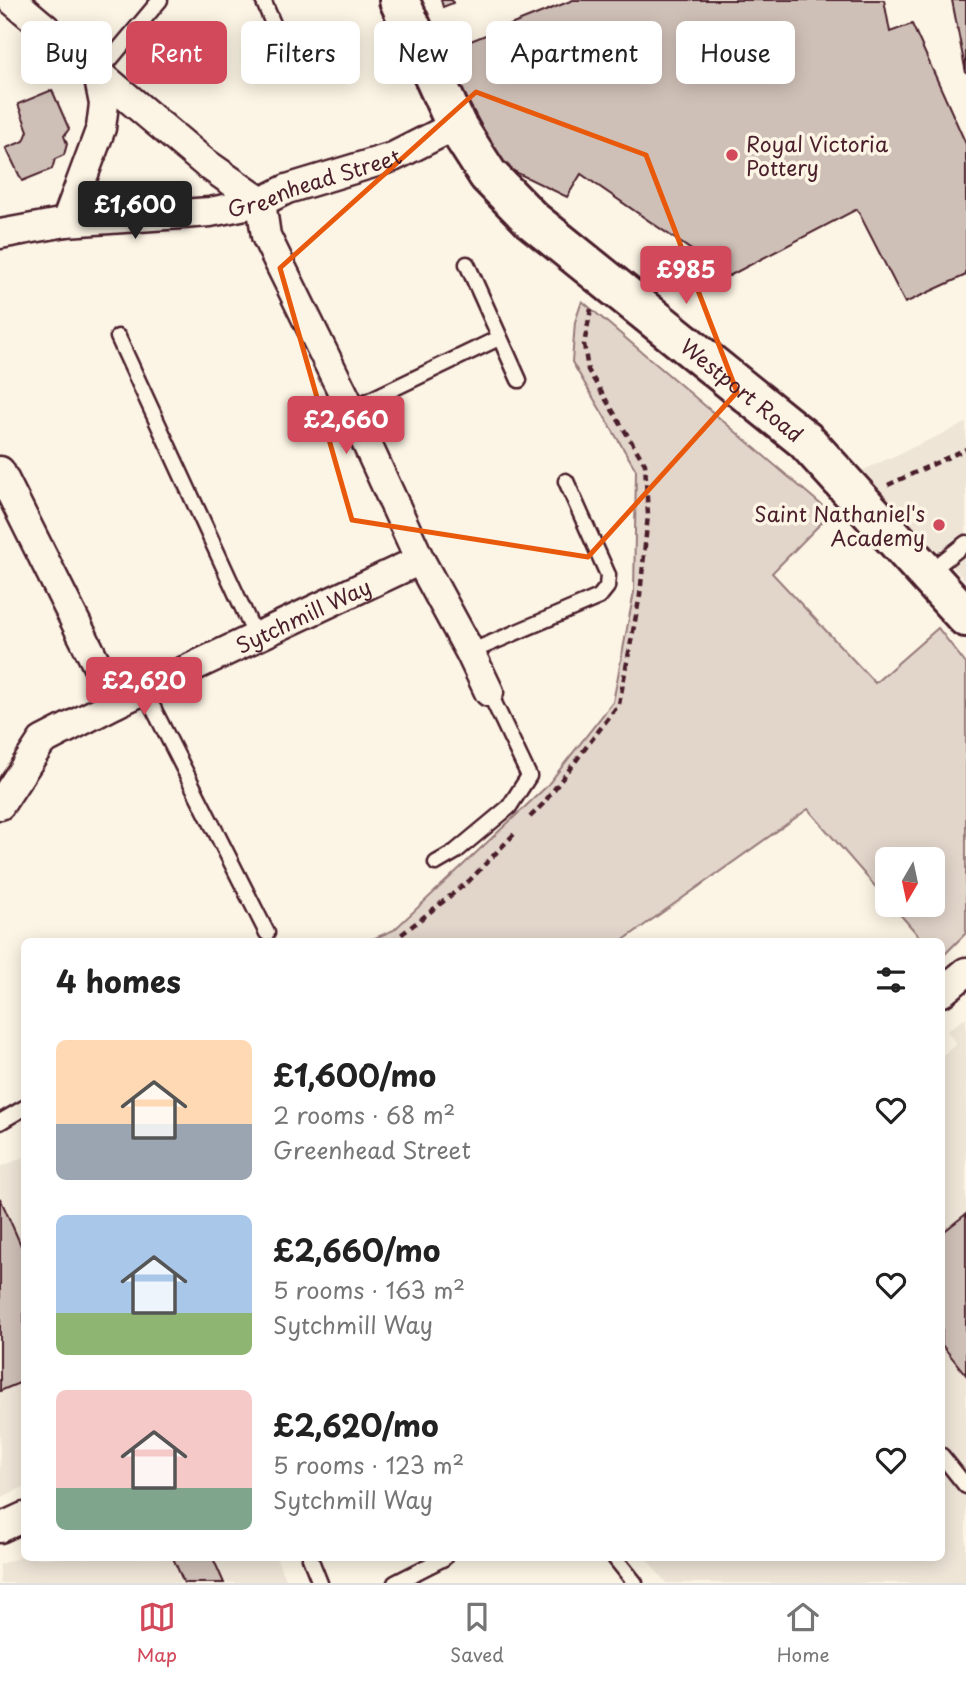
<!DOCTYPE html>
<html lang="en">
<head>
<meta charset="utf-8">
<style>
  :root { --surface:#fff; --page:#f2f2f2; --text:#222; --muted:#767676; --line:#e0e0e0; --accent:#d1495b }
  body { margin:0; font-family:"Playpen Sans",sans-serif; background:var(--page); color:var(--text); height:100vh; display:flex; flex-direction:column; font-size:26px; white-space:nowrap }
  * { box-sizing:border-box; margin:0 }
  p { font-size:23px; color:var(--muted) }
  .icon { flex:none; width:38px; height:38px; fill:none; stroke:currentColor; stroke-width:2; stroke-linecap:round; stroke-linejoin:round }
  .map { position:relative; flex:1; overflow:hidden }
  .side { position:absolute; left:21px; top:938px; width:924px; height:623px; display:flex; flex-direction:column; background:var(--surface); border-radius:10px; box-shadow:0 4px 18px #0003 }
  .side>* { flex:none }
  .banner { position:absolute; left:21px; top:21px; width:924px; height:63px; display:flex; gap:14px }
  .needle { width:46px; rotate:189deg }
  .controls { position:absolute; left:875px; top:847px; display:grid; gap:14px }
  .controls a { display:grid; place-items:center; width:70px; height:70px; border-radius:10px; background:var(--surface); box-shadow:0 4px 18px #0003; font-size:35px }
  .price { position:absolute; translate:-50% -60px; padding:0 16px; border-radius:7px; background:var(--accent); color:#fff; font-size:23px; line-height:46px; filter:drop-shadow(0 2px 4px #0008) }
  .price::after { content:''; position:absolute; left:50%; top:42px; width:21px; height:16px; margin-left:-10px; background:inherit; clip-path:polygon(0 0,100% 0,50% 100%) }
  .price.active { background:#222; color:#fff }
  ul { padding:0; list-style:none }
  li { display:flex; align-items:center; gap:21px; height:175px; padding:0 35px }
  li span { display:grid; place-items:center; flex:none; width:196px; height:140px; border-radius:10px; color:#555 }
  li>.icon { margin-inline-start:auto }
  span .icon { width:84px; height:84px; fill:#fffc; stroke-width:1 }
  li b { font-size:30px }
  h2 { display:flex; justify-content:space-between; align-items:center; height:84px; padding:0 35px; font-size:30px }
  .chip { padding:0 24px; border-radius:10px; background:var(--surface); box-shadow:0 4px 18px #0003; font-size:24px; line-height:63px }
  .chip.active { background:var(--accent); color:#fff }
  .menu { display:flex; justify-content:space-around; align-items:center; height:98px; border-top:2px solid var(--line); background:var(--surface); font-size:19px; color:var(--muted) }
  .menu a { display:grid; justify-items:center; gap:4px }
  .menu .active { color:var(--accent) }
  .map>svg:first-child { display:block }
  .built { fill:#eee5d7 }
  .green { fill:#e2d5ca; stroke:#967a7a; stroke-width:2 }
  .building { fill:#cfc0b7; stroke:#4a1f2b; stroke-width:2 }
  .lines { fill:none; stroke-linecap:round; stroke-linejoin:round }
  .lane-casing { stroke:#4a1f2b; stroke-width:19 }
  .street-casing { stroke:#4a1f2b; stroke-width:33 }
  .secondary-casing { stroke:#4a1f2b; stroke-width:44 }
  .path { stroke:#4a1f2b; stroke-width:4.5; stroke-dasharray:7 5; stroke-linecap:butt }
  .lane { stroke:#fcf5e5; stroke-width:14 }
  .street { stroke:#fcf5e5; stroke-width:28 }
  .secondary { stroke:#fcf5e5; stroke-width:38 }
  .marked { fill:none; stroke:#e8590c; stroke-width:5; stroke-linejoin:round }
  .poi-dot { fill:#d1495b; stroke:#fcf5e5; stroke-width:2.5 }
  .labels { text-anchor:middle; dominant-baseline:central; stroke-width:7; stroke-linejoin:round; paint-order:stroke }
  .poi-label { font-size:21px; fill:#4a1f2b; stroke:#fcf5e5; text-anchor:start }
  .street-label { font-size:21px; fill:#4a1f2b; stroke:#fcf5e5 }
</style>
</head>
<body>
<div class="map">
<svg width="966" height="1583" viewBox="0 0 966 1583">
  <rect width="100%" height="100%" fill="#fcf5e5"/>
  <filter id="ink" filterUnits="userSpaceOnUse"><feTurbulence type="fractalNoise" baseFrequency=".0143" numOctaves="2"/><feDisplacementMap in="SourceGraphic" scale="14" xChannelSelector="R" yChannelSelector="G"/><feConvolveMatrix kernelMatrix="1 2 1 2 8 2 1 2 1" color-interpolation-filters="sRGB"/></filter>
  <g filter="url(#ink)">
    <path class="built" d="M966,423V581L859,472Z
      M966,1017V1583H666L646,1558H942V1056L956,1044L947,1031Z
      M24,1157V1487L0,1498V1167Z
      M24,1556V1558H276L288,1583H0V1564Z"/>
    <path class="green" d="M582,301L831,513L772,573L875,683L938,628L966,664V933L942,957V942L923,941L892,905H933V859H887V900L808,809L622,941H368L394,930L546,787L613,702L634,592L636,470L572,362L575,322Z"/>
    <path class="building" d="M441,0H452L453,3L443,7Z
      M573,0H884L890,32L912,24L966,144V275L905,303L857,209L729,276L581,174L567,197L503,166L451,69L458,46Z
      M952,0H966V73Z
      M52,90L69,129L64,136L67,144L64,155L55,159L52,169L22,181L6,148L24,141L28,131L18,104Z
      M0,1198L24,1252V1381L0,1391Z
      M966,1214V1375L942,1345V1233Z
      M173,1558H213L224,1583H184Z"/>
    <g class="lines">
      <defs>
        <path id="lane" d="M263,0L287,57
          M98,74L160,0
          M467,264L519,380
          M118,337L256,637
          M351,409L499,338
          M928,573L966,543
          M470,652L599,597L607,587L608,575L566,481
          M144,690L267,933
          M436,863L455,852L509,807L529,776L489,692
          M0,1122L24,1108
          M942,1456L966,1486
          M310,1558L320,1583
          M615,1558L635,1583
          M395,1583L444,1558"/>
        <g id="street">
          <path d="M12,0L204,162L261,202"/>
          <path d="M261,202L266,236L351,409L420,560L470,652L489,692"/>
          <path d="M66,222L101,128L104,104L98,74"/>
          <path id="s1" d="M0,234L66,222L210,212L261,202L287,189L393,157L456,125"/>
          <path id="s2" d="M0,471L116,703L420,560"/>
          <path d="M0,805L42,741L116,703"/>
          <path d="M942,992L966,972"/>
          <path d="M0,1528L24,1517"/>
        </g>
        <g id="secondary">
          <path id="s3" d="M399,0L456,125L488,175L532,220L805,440L966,617"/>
        </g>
      </defs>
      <use href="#lane" class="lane-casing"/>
      <use href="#street" class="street-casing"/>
      <use href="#secondary" class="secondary-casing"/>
      <path class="path" d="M888,485L966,449
        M530,817L543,804L619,704L640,595L648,515L645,464L588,370L584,344L591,309
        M392,942L469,881L517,831"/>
      <use href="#lane" class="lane"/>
      <use href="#street" class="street"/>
      <use href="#secondary" class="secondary"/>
    </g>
  </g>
  <path class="marked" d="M476,92L646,155L737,392L588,557L352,520L280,268Z"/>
  <g class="poi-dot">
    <circle cx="732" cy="155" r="7"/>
    <circle cx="939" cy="525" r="7"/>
  </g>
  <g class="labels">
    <g class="poi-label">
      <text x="746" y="143">Royal Victoria<tspan x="746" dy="24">Pottery</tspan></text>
      <text x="925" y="513" text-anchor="end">Saint Nathaniel's<tspan x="925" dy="24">Academy</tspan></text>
    </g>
    <g class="street-label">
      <text stroke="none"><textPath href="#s1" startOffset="320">Greenhead Street</textPath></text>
      <text stroke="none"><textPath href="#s3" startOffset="530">Westport Road</textPath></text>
      <text stroke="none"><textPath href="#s2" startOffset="466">Sytchmill Way</textPath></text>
    </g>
  </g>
</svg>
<div class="controls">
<a><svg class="needle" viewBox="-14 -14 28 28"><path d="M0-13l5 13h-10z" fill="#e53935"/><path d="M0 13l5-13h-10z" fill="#767676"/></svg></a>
</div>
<b class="price active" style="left:135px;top:241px">£1,600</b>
<b class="price" style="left:686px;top:306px">£985</b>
<b class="price" style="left:346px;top:456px">£2,660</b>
<b class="price" style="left:144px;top:717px">£2,620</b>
<div class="banner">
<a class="chip">Buy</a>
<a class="chip active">Rent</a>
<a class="chip">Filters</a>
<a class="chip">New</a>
<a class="chip">Apartment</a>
<a class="chip">House</a>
</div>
<section class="side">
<h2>4 homes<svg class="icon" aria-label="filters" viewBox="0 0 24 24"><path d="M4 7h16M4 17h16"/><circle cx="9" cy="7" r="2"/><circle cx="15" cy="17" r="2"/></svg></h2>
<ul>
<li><span style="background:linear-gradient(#ffd9b3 60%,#9aa5b1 0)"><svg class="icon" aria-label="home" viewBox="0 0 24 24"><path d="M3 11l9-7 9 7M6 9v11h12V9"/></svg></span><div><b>£1,600/mo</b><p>2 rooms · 68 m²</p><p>Greenhead Street</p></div><svg class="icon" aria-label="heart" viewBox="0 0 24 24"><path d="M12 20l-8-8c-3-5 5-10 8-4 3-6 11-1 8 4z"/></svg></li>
<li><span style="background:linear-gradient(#a9c7e8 70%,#8fb573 0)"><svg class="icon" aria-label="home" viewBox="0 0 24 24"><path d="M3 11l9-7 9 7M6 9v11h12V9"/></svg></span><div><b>£2,660/mo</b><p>5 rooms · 163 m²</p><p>Sytchmill Way</p></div><svg class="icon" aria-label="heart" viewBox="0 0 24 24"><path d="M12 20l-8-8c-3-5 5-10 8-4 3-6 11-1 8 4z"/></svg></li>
<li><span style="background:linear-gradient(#f6c9c9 70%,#7fa58c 0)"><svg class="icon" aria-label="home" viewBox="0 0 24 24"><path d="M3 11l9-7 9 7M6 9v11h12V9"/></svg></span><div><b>£2,620/mo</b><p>5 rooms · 123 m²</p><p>Sytchmill Way</p></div><svg class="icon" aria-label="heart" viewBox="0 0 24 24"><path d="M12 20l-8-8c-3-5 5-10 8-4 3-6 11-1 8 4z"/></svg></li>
</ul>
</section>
</div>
<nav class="menu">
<a class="active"><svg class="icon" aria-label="map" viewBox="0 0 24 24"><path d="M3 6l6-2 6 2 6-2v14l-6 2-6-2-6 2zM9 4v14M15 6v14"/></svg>Map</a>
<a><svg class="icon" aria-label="saved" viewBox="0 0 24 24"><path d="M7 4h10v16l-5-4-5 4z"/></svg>Saved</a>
<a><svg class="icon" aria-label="home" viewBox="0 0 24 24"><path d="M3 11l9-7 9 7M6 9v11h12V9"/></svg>Home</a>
</nav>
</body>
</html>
